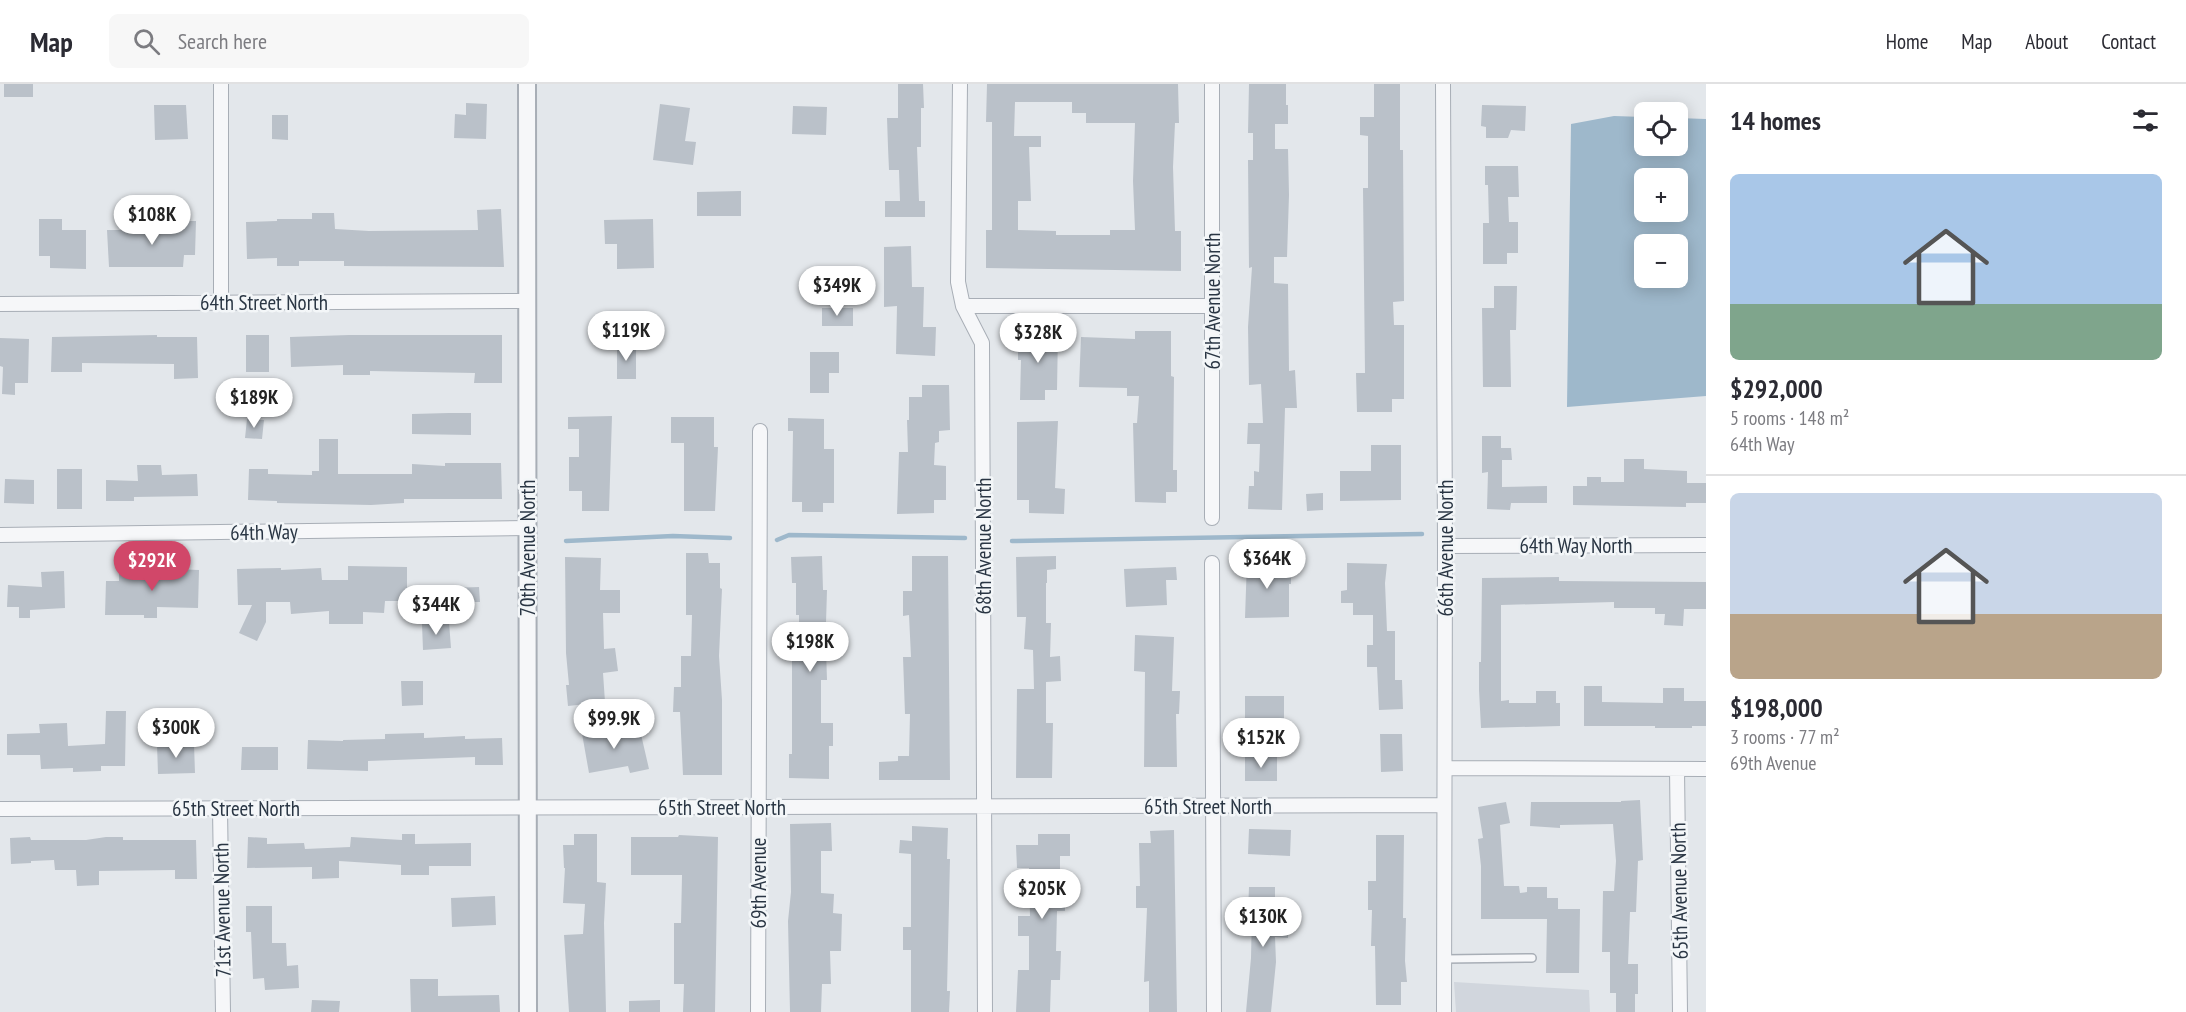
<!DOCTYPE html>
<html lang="en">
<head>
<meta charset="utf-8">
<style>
  :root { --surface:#fff; --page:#f7f7f7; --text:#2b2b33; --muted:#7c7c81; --line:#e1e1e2; --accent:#d14769 }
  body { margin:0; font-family:"PT Sans Narrow",sans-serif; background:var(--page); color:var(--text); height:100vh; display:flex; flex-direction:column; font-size:22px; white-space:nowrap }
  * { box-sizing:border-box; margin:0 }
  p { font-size:20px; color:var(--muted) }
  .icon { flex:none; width:33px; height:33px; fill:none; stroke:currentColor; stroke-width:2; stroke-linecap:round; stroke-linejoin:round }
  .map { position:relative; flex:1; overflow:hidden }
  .panel { display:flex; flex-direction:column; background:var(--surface); width:480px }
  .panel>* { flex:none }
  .tools { position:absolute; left:1634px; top:18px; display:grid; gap:12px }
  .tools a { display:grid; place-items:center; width:54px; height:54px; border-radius:9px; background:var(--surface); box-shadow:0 3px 15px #0003; font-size:30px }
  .price { position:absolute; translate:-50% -51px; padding:0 14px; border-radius:21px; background:#fff; color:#222; font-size:20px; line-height:39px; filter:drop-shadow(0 2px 3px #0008) }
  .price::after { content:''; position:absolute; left:50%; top:36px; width:18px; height:14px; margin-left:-9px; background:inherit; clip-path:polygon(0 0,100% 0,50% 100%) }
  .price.on { background:var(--accent); color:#fff }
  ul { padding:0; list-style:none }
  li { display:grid; align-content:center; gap:12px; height:318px; padding:0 24px }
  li+li { border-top:2px solid var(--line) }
  li span { display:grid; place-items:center; height:186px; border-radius:9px; color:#555 }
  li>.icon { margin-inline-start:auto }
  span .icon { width:108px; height:108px; fill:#fffc; stroke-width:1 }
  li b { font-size:26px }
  h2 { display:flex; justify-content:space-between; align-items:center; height:72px; padding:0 24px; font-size:26px }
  header { display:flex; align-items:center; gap:36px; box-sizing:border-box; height:84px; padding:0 30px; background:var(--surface); border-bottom:2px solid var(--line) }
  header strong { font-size:28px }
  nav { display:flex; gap:33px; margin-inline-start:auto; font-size:21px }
  .search { width:420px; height:54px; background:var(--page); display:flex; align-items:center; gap:15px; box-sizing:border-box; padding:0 21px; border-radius:9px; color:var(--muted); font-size:22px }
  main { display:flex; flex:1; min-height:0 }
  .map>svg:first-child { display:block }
  .built { fill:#d1d6dd }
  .water { fill:#9eb8cb; fill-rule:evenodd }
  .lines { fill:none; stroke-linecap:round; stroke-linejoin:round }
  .stream { stroke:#9eb8cb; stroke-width:4.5 }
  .building { fill:#bac1c9; fill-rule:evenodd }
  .service-casing { stroke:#a8aeb6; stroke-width:10 }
  .minor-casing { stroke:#a8aeb6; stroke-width:16 }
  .tertiary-casing { stroke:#a8aeb6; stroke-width:20 }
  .service { stroke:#f6f7f9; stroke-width:7 }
  .minor { stroke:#f6f7f9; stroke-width:14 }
  .tertiary { stroke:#f6f7f9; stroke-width:16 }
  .labels { text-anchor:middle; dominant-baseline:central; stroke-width:5; stroke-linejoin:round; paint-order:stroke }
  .street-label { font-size:21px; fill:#2a3644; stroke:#f3f6f8 }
</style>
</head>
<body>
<header>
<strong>Map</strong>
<div class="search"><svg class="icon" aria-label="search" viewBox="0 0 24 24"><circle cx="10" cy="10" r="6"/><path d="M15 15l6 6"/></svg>Search here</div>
<nav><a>Home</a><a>Map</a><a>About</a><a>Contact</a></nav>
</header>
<main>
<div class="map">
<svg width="1706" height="928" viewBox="0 0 1706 928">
  <rect width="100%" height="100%" fill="#e3e7eb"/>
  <path class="built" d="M1454,898L1589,906L1590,928H1456Z"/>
  <path class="water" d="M1614,32L1644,33V62H1677V34L1706,35V312L1567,323L1571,40ZM1644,94H1677V128H1644ZM1644,160H1677V194H1644Z"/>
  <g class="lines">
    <path class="stream" d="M777,456L789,451L965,454
      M566,457L673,452L730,454
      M1012,457L1422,450"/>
  </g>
  <path class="building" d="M4,0H33V13H4Z
    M898,0H923L924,24H921V63H917L919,117H925V133H885V117H900L899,86H889L888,63L887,34H898Z
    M987,0H1178L1179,39H1175L1173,83L1175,147H1181V187L986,184V146H992V38H986ZM1015,18H1072V29H1086V39H1135L1133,97L1135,146H1110V151H1056V147L1018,146V117H1031L1029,63H1041V52H1014Z
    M1249,0H1286V21H1288V40H1275V65H1288L1289,111L1287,173H1274V199L1288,200L1289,287L1295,286L1297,324H1285L1282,426L1248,425L1249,402H1254V387L1259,388L1260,360H1247L1248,339H1263L1261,300L1249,301L1248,243L1252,183L1249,184L1248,76H1253V49H1248Z
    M1374,0H1400V66H1403L1404,217L1393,218L1394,241H1404V315H1392V328H1357L1356,289H1365L1363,104H1368V52L1360,51V33H1374Z
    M466,19L487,20L486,55L454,54L455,30L466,31Z
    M660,20L690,24L685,57L696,58L693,81L653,76Z
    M154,21H186L188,55L155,56Z
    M1482,21L1526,22L1525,47L1511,46L1508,54H1486V43L1481,42Z
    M793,22L827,23L826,51L792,50Z
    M272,31H288V56L272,55Z
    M1485,82H1518L1519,113H1508L1509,138H1518V169H1507V180H1483V139H1489L1488,101H1485Z
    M741,107V132H697V108Z
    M501,125L504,183L344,182V177H299V182H277V174L247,175L246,138L277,137V135H312V129H334L335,145L369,147L478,146L477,126Z
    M39,135H62V146H86V185L50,184V172H39Z
    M653,135L654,184L617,185V160H605L604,136Z
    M173,137H196L195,171H184L183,183H109L107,146H173Z
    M911,162L912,203H924L923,243H936L935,272L896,270L897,222L884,223V163Z
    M1494,202H1517L1516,246H1510L1511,303H1483L1482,224H1494Z
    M822,224H853V242H822Z
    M1135,247H1171V292L1174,293L1173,386H1177V408H1166V419L1135,418L1133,339H1137L1139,312H1127V304L1079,303L1081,253L1135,255Z
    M1018,248H1058L1057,306H1045V316H1020L1021,276H1018Z
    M157,251V253H197L198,294L174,295V280L82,279V288H51L52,253Z
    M246,251H269V288H246Z
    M349,251H502V299H474L475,289L370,287V291H343V281L291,283L290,253Z
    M0,254L29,255L28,299H15V311L2,310L3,283L0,282Z
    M617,260H636V295H617Z
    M810,268H839V289H829V309H810Z
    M922,301H949L950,346L939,347V358L935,359L934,381L946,382V416H934V429L897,430L899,368H908L907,336H909V313H922Z
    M449,329H471V351L412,350V330Z
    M612,332L609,427H582V407H569V373H579V345H568V333Z
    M671,333H714V363H718L715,427H684V359H671Z
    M788,334L824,335V365H834V419H823V428H802V418H792L793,347H788Z
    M247,335L264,336L262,355L245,354Z
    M1058,337L1055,404L1065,405L1064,430L1029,429V416H1017V338Z
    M1482,352H1501V364H1511L1512,376H1502V403L1547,402V419H1511L1510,426L1487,425L1488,388L1482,389Z
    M319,355H338V390H412V380L445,382V379H501L502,415H404V419L371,421L277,419V417L248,416L249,385H268V390L312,391V387H319Z
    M1371,361H1401V416L1340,417V387H1371Z
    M1624,375H1644V385L1687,387V399H1706V419H1686V423L1573,421V402H1587V393H1601V398H1624Z
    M137,381H161L162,391L197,390L198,412L134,413V417H106V396L138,397Z
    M57,385H82V425H57Z
    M5,395L34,396V420L4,419Z
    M1323,409V426L1307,427L1306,410Z
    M686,469H708L709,479H720V504L722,505L719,572L722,616V691H683L680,628H673L674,603H681V572H691L692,531H686Z
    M822,472L823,506H827L826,539H835V565H826L827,596H821V639H833V662H829V695L789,694V670H792V573H799V531H796V499H792L791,473Z
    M912,472H948L950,696H879V678L898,677V672H909L910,630H905L903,573H911L909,531L903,532V507H912Z
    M1056,472V485L1047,486V499H1046V539H1051L1050,573L1060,572L1061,597L1046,598V639H1053L1052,694H1016L1017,605H1034L1033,566L1024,565L1026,533H1017L1016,473Z
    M565,473L601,474L600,506H620V529H603L604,565L615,564L618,587L603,589L605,618L568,622L566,601H569L566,569Z
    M1247,476H1280V488H1291V500H1289V533L1245,534Z
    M1347,479L1387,480L1385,499L1387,547H1395V596H1402L1403,625L1379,626L1377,583H1367V561H1373V531H1353V519H1341V507L1347,506Z
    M348,482L407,483V517H385L384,529L363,528V540H329V527L291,530L290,518H266V538L257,557L239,549L252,521H238L237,485L281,484V486L321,484L322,496H348Z
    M1176,483L1177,496H1166L1167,521L1126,523L1124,485Z
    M174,485L199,486L198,524L157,523V534H144V531H105L106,497H119V486L174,488Z
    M64,487L65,524L30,526V534H19V523H7L8,501L42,503L41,488Z
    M1559,493V497L1706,498V525H1684L1683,542L1664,541L1665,530H1655V524H1614V518L1501,521V617L1509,616V619H1536V607H1556V619H1560V642L1481,644L1479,606V578H1481L1482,494Z
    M479,503L480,518H451V504Z
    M449,538L451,564L423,566L422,540Z
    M1135,551L1174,553L1172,607H1180L1179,630H1176L1177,683H1144L1145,588L1134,587Z
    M401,597H423V621L402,622Z
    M1584,602H1602V618L1663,619V604H1684V617H1706V642H1692V644H1655V642H1584Z
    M1245,612H1284V637L1245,636Z
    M106,627H126L125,682H101V687L73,688V684L41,685L40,671H7V650L40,649L39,640L67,639L68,662L105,660Z
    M604,640L606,654L640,646L649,685L630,689L628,682L589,689L581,644Z
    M424,649V654L465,652V655L502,654L503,681H475V673L368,677V687L307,685L308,656L343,657V656L385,655V650Z
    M1380,650H1402L1403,687L1381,688Z
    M157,660H194L195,689L158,690Z
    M242,663H278V686H241Z
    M1245,673H1277V697H1245Z
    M1640,716L1643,776L1638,777L1636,828H1630L1628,880H1638V910H1635V928H1616V909H1610V868H1602L1603,807H1614L1616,777L1613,740L1560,741V744L1530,742L1531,718H1621V717Z
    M1506,718L1510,739L1500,741L1504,802H1519L1520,809L1527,808V803H1547V814H1558V825H1580L1579,889H1546L1547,835H1481V782L1478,755L1483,754L1478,723Z
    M831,739L832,767H821V809L834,810L833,829L842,830L841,867H830L831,900H822L821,928H790L788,837L791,808L790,740Z
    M912,742L948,744L947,775H950L947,907H950L949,928H911V866H903V843H911V770L899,769L900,756L912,757Z
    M1249,745L1291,746L1290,772L1248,770Z
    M1174,746L1177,928H1149V897L1144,898L1147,824H1136V802H1140L1139,759H1151L1150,747Z
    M402,750H415V760L471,759V782H429V791H401V781L339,777V794L312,795V783L247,784L248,753L267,754V760L304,759L305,765L350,763L351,753L402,756Z
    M574,750H597V798L606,799L604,839L606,928H569L564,851L583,850L585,820L563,819L565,784H564L563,761H574Z
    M1038,750H1070V772H1060V800H1065V827H1057L1056,867H1061L1060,896H1051L1050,928H1016L1018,886H1029V852H1018V832H1030L1029,784H1017L1016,761H1038Z
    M679,751L718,753L715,928H683L684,900H674V839H681L682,791H631V753H678Z
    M1376,751H1404L1403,834H1406L1405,877L1407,898H1401V921H1376L1375,862H1371L1372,826H1368V797H1376Z
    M30,753L31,756H86L106,753H123V756H196L197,795H175V786L99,787V801L77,802L76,786H55L54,776L31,777V779L11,780L10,754Z
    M1249,803H1275V834H1288V854L1275,853L1276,878L1271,928H1246L1251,874L1252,828H1248Z
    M495,812L496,841L452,843L451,814Z
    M246,822H272V859H286L287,882L298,881L299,904L265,906L264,894L253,895L251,848H246Z
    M410,895H438V912L499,911L500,928H411Z
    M312,916L340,917L339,928H311Z
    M660,916V928H629V917Z"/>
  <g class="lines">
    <defs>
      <path id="service" d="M1444,875L1532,874"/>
      <path id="minor" d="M221,0V218
        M960,0L958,198L963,222L982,259L985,928
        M1212,0V434
        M1443,0L1445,462L1444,928
        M0,220L527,217
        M963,222H1212
        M0,451L527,444
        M1445,462L1706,461
        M1212,479L1214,928
        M1445,684L1706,685
        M1677,685L1680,928
        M220,724L223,928
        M0,725L1444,721
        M758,928L760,347"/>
      <path id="tertiary" d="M527,0L528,928"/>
    </defs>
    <use href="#service" class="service-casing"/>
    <use href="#minor" class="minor-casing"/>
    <use href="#tertiary" class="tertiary-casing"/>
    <use href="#service" class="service"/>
    <use href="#minor" class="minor"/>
    <use href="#tertiary" class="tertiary"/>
  </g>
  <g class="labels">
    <g class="street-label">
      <text transform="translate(1212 217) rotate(-90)">67th Avenue North</text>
      <text x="264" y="218">64th Street North</text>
      <text transform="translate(264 448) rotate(-1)">64th Way</text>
      <text x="1576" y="461">64th Way North</text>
      <text transform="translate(983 462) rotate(-90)">68th Avenue North</text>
      <text transform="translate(527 464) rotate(-90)">70th Avenue North</text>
      <text transform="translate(1445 464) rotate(-90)">66th Avenue North</text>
      <text x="1208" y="722">65th Street North</text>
      <text x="722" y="723">65th Street North</text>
      <text x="236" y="724">65th Street North</text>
      <text transform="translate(758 799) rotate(-90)">69th Avenue</text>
      <text transform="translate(1679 807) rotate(-91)">65th Avenue North</text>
      <text transform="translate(222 826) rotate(-91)">71st Avenue North</text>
    </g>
  </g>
</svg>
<div class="tools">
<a><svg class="icon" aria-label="locate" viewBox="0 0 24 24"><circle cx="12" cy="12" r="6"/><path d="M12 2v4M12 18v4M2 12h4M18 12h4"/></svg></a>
<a>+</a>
<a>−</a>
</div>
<b class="price" style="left:152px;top:162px">$108K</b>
<b class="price" style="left:837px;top:233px">$349K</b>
<b class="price" style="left:626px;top:278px">$119K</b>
<b class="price" style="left:1038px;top:280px">$328K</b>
<b class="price" style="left:254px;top:345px">$189K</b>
<b class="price" style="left:1267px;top:506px">$364K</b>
<b class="price on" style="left:152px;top:508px">$292K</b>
<b class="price" style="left:436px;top:552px">$344K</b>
<b class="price" style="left:810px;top:589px">$198K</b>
<b class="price" style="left:614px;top:666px">$99.9K</b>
<b class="price" style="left:176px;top:675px">$300K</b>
<b class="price" style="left:1261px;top:685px">$152K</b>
<b class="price" style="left:1042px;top:836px">$205K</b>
<b class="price" style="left:1263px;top:864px">$130K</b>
</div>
<section class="panel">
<h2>14 homes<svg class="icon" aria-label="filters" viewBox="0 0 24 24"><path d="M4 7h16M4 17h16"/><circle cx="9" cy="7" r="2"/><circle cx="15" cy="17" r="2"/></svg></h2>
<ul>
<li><span style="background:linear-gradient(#a9c7e8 70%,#7fa58c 0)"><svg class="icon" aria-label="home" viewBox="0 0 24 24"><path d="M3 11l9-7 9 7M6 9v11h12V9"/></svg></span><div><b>$292,000</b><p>5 rooms · 148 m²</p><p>64th Way</p></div></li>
<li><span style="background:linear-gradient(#c9d6e8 65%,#b9a48a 0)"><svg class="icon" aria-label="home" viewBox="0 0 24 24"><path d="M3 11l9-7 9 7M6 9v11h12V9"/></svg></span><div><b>$198,000</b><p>3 rooms · 77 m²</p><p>69th Avenue</p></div></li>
</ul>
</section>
</main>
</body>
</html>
